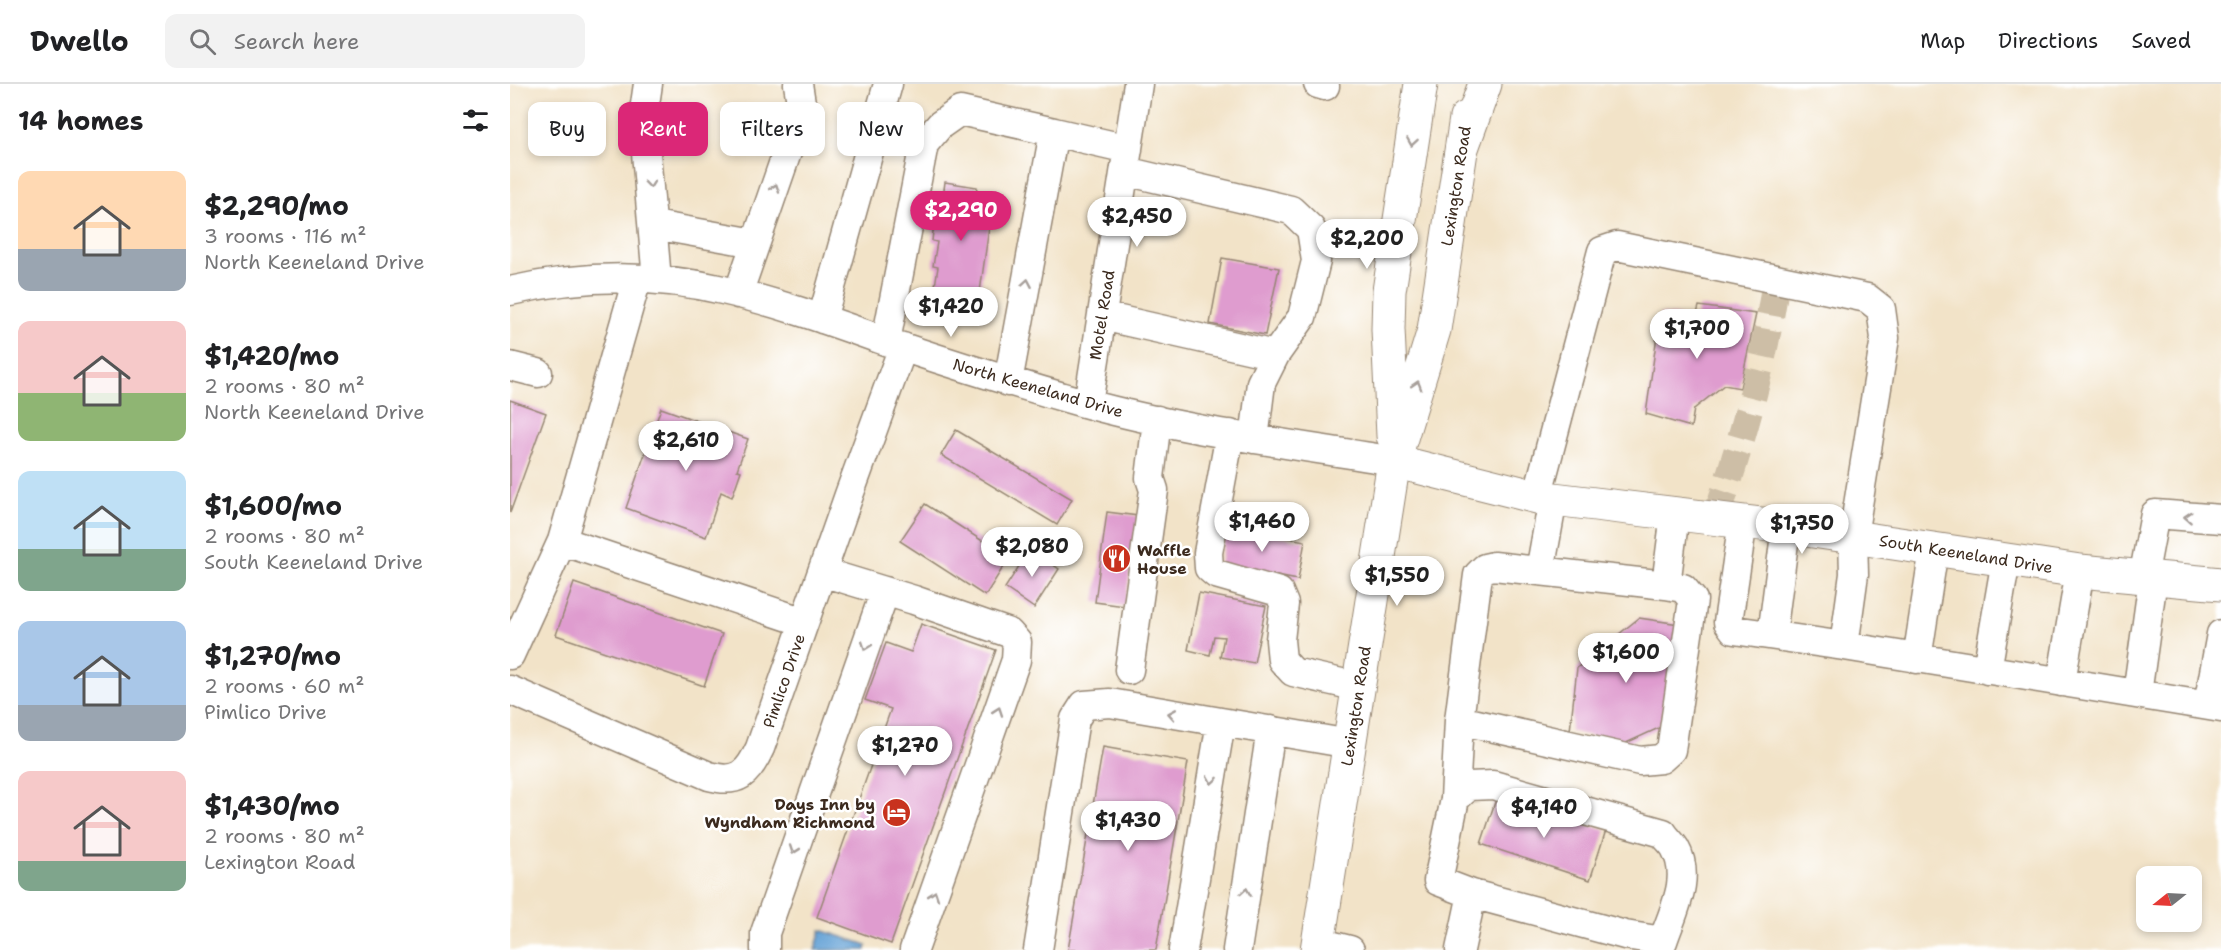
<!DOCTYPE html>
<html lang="en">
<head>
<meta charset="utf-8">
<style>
  :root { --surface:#fff; --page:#f2f2f2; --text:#202124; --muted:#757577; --line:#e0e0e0; --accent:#db2777 }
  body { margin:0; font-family:"Shantell Sans",sans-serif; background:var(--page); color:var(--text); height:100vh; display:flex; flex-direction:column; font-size:22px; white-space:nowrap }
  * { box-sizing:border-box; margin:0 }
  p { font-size:20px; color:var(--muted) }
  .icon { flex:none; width:33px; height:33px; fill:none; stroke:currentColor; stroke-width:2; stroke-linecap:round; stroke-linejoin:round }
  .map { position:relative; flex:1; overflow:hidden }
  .sheet { display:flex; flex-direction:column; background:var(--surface); width:510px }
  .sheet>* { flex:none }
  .top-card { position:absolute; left:18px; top:18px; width:570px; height:54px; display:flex; gap:12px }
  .needle { width:39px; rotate:252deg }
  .tools { position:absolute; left:1626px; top:782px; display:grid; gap:12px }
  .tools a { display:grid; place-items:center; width:66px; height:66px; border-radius:12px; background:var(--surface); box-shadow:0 3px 9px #0003; font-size:30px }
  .price { position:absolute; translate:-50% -51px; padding:0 14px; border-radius:21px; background:#fff; color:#222; font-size:20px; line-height:39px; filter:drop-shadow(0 2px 3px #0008) }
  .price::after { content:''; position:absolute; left:50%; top:36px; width:18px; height:14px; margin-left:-9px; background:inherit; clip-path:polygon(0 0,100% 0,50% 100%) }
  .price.current { background:var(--accent); color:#fff }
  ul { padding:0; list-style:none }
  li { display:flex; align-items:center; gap:18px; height:150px; padding:0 18px }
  li span { display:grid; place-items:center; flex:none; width:168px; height:120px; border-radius:12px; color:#555 }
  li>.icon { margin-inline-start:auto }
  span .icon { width:72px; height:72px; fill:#fffc; stroke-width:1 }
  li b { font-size:26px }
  h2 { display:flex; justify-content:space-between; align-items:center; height:72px; padding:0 18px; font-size:26px }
  .pill { padding:0 21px; border-radius:12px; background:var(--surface); box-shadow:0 3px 9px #0003; font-size:21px; line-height:54px }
  .pill.current { background:var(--accent); color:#fff }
  header { display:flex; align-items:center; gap:36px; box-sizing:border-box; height:84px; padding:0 30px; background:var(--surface); border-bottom:2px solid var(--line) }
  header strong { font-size:28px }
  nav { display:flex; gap:33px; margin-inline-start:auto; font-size:21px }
  .search { width:420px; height:54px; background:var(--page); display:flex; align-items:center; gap:15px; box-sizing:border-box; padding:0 21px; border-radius:12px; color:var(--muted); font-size:22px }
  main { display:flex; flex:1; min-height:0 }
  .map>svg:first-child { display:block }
  .water { fill:#63a1d5; stroke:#4f667a; stroke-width:1.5 }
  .building { fill:#df9ccf }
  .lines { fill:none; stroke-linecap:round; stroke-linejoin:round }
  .minor-tunnel { stroke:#cdbea6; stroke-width:28; stroke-dasharray:28 14; stroke-linecap:butt }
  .minor-casing { stroke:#968673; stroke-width:31 }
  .major-casing { stroke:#968673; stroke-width:35 }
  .highway-casing { stroke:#968673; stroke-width:35 }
  .minor { stroke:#fff; stroke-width:28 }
  .major { stroke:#fff; stroke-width:33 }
  .highway { stroke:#fff; stroke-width:33 }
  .oneway { stroke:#a79f9a }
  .labels { text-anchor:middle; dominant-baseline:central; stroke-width:5; stroke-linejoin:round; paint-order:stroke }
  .street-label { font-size:16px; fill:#3b2a1e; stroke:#fff }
  .poi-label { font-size:16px; font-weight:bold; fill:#3b2a1e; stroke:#fff; text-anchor:start }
</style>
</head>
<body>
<header>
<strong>Dwello</strong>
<div class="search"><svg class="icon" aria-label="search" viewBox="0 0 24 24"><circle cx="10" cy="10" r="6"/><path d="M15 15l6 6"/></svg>Search here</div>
<nav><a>Map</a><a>Directions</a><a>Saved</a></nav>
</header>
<main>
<section class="sheet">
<h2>14 homes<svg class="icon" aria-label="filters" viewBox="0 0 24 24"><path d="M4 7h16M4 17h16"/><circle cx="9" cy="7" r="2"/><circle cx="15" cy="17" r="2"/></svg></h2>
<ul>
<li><span style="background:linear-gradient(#ffd9b3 65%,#9aa5b1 0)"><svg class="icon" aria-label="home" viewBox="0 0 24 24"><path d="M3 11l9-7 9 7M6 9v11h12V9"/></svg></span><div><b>$2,290/mo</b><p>3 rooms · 116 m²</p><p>North Keeneland Drive</p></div></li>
<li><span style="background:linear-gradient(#f6c9c9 60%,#8fb573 0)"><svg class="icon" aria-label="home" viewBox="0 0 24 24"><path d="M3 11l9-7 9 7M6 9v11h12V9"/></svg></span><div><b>$1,420/mo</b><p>2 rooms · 80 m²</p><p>North Keeneland Drive</p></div></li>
<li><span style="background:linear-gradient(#bfe0f5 65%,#7fa58c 0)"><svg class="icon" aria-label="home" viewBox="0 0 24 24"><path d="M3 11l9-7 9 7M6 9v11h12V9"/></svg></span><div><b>$1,600/mo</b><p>2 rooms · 80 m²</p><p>South Keeneland Drive</p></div></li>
<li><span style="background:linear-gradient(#a9c7e8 70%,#9aa5b1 0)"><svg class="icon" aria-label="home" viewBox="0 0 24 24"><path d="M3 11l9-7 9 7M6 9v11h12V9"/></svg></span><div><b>$1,270/mo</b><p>2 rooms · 60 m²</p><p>Pimlico Drive</p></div></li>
<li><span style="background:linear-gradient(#f6c9c9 75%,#7fa58c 0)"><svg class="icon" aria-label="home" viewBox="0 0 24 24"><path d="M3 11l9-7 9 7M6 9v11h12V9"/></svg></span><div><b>$1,430/mo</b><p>2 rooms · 80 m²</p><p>Lexington Road</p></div></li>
</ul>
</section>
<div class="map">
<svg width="1711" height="866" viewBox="0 0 1711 866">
  <rect width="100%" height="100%" fill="#fff"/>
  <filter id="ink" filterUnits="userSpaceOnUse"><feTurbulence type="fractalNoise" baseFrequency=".0167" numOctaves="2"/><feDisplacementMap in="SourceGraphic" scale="12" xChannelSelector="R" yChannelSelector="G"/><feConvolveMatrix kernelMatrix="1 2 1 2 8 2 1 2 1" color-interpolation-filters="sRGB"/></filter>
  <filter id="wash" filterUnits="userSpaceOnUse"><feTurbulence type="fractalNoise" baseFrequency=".008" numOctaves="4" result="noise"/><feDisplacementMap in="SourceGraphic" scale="24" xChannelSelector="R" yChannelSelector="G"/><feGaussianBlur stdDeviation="1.35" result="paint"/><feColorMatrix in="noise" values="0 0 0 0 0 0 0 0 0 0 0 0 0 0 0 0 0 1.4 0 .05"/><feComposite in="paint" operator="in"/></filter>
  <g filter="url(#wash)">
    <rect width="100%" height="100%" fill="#f2e3c8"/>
    <path class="water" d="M311,846L357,861L356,866H305Z"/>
    <g id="blocks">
      <path class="building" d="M435,98L467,103L464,120L482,122L469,215L424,208L428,183L423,182L427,158L422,157L424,139L429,140L432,123H427L428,112L433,113Z
        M712,174L769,184L755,251L700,240Z
        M1189,222L1246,230L1230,304L1214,301L1184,325L1181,343L1136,330L1150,230L1186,234Z
        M0,316L36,329L0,429Z
        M151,324L238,355L227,386L231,387L222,413L211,408L196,453L116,424Z
        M446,346L562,415L547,441L431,371Z
        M415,420L499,474L475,512L390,457Z
        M597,428L628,432L615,522L585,518Z
        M716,442L795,457L788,496L710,481Z
        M520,465L549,485L524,524L495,504Z
        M64,499L212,550L194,602L46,551Z
        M689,509L756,522L744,579L710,573L714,553L704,552L700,571L678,566Z
        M1129,534L1169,540L1151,643L1114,660L1060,647L1067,584Z
        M411,540L486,566L381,860L307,833L381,625L355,616L376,559L401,568Z
        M593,663L678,678L646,866H558Z
        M986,715L1096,746L1080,796L971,760Z"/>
    </g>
  </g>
  <g filter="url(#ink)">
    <use href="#blocks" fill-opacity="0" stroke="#968673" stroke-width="1.5"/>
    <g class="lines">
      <path class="minor-tunnel" d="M1206,434C1232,357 1255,276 1266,195"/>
      <defs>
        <path id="minor" d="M138,0L133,34L147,196
          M808,0L815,2
          M544,48L618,65
          M615,87L781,126L801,145L806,177L792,233L765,271L751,299L744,355
          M144,141L245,159
          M127,195L52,457L294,538
          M0,207C70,191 143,190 213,206C275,220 335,243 395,264C455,284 514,302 574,319C675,347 781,360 884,377
          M228,210L292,25L288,0
          M592,232L765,271
          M312,235L378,0
          M376,257L414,60L430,41L450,27L544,48L498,298
          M0,282L28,289
          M578,320L628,0
          M720,350L698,469L699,484L706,490L769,508L774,520L770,556L772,576L783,588L849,603
          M1027,413L1092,167L1107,162L1357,214L1371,225L1375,254L1343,452L1344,490L1334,562
          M1233,437L1218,538L1224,546L1334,562L1711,624
          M1030,487L1043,415
          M312,488L404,516L499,549L507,558L506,576L404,866
          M1633,494L1645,430L1711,435
          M1156,501L984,482L975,484L968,491L949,636L1130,677L1151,675L1161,666L1183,516L1173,504L1156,501L1165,430
          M1262,551L1276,443
          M0,571L52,457
          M1407,575L1424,465
          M619,586L644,406L640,394L647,336
          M1477,586L1496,476
          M1551,598L1570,487
          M0,606L199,692C228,700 238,690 250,664L339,411L393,263
          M1627,610L1643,495
          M1698,621L1711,550
          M983,701L1153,749C1156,754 1162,759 1165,764C1182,794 1163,827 1153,857L1115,851L962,810L928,797L945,715L959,702Z
          M945,715L949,636
          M808,858L840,866
          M255,866V849L375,507
          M528,866L565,635L574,621L600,619L840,660
          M673,866L711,638
          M727,866L761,646
          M950,866L962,810"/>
        <path id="major" d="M883,352L878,245L879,207L911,0
          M884,377L1027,413L1276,443L1570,487L1711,500
          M807,866L884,377L924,246L956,34"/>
        <path id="highway" d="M952,64L975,0"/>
      </defs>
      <use href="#minor" class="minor-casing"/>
      <use href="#major" class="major-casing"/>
      <use href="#highway" class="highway-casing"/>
      <use href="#minor" class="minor"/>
      <use href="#major" class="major"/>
      <use href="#highway" class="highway"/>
    </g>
    <defs><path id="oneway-chevron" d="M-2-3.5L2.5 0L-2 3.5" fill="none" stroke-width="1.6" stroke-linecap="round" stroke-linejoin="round" transform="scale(1.5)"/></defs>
    <g class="oneway">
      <use href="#oneway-chevron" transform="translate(902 58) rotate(99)"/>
      <use href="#oneway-chevron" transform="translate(140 100) rotate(84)"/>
      <use href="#oneway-chevron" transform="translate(265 104) rotate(-71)"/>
      <use href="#oneway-chevron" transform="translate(517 199) rotate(-80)"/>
      <use href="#oneway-chevron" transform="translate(907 301) rotate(-73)"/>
      <use href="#oneway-chevron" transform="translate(1678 433) rotate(-176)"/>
      <use href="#oneway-chevron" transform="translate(356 562) rotate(109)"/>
      <use href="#oneway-chevron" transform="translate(488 627) rotate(-71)"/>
      <use href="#oneway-chevron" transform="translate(662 630) rotate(-170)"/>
      <use href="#oneway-chevron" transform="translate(702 696) rotate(99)"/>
      <use href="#oneway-chevron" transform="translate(284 766) rotate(109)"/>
      <use href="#oneway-chevron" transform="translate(736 808) rotate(-81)"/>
      <use href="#oneway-chevron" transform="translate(424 811) rotate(-71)"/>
    </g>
  </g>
  <defs>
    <symbol id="restaurant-disc" viewBox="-11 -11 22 22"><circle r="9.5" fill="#c8321e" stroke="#fff"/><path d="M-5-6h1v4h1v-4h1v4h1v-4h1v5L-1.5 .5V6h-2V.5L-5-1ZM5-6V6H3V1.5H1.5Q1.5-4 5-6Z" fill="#fff"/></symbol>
    <symbol id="hotel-disc" viewBox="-11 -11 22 22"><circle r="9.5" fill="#c8321e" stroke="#fff"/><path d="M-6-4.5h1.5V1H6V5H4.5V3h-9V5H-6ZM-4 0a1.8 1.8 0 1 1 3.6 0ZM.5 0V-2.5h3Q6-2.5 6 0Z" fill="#fff"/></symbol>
  </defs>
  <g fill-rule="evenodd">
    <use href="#restaurant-disc" x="590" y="458" width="33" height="33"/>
    <use href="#hotel-disc" x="370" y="712" width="33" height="33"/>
  </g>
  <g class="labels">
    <g class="street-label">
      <text transform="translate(946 102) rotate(-81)">Lexington Road</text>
      <text transform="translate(592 231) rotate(-81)">Motel Road</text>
      <text transform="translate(528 304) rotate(16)">North Keeneland Drive</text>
      <text transform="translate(1456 470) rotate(9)">South Keeneland Drive</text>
      <text transform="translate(274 597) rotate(-71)">Pimlico Drive</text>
      <text transform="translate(846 622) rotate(-81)">Lexington Road</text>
    </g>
    <g class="poi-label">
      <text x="627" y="466">Waffle<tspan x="627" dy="18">House</tspan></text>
      <text x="365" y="720" text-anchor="end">Days Inn by<tspan x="365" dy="18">Wyndham Richmond</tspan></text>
    </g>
  </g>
</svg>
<div class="tools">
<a><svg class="needle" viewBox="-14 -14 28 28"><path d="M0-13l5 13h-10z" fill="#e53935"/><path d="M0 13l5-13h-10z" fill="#757577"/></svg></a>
</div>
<b class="price current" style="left:451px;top:158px">$2,290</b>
<b class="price" style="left:627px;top:164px">$2,450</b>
<b class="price" style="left:857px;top:186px">$2,200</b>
<b class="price" style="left:441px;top:254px">$1,420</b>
<b class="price" style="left:1187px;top:276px">$1,700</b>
<b class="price" style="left:176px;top:388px">$2,610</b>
<b class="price" style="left:752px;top:469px">$1,460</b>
<b class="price" style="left:1292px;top:471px">$1,750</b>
<b class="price" style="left:522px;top:494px">$2,080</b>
<b class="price" style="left:887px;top:523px">$1,550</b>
<b class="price" style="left:1116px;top:600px">$1,600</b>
<b class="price" style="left:395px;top:693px">$1,270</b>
<b class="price" style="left:1034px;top:755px">$4,140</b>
<b class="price" style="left:618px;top:768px">$1,430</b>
<div class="top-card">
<a class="pill">Buy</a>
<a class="pill current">Rent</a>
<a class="pill">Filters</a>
<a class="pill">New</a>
</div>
</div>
</main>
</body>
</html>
